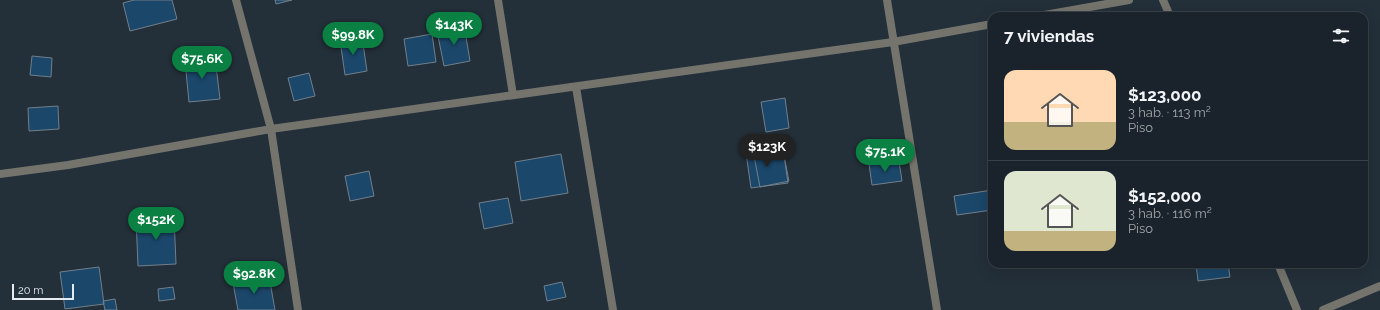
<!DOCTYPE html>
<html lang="es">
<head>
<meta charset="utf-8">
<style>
  :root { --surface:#1a232b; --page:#272f37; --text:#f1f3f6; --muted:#9fa4a9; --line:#384047; --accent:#0b8043 }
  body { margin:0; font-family:Raleway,sans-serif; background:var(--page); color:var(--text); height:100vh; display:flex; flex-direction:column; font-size:15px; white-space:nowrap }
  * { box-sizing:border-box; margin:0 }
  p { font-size:13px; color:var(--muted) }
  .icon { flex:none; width:22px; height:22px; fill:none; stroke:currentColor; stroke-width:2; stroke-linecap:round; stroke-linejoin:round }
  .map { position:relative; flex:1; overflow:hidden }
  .drawer { position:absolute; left:988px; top:12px; width:380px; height:256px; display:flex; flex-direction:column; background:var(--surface); border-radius:12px; box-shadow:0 4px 16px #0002,0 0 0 1px var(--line) }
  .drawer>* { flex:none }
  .scale { position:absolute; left:12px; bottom:10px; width:62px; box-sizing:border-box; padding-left:4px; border:2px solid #e4ecf2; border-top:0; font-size:11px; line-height:14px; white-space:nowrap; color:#e4ecf2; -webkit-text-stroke:3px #232f39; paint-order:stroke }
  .price { position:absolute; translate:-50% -34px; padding:0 9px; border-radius:14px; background:var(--accent); color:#fff; font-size:13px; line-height:26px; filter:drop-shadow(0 1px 2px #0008) }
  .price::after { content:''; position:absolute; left:50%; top:24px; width:12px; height:9px; margin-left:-6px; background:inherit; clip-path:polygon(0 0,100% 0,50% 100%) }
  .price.selected { background:#222; color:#fff }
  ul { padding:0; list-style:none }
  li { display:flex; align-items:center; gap:12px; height:100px; padding:0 16px }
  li+li { border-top:1px solid var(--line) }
  li span { display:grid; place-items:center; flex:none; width:112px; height:80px; border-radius:12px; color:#555 }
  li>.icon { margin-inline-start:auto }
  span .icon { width:48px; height:48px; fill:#fffc; stroke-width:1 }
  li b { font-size:17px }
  h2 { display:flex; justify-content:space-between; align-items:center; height:48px; padding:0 16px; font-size:17px }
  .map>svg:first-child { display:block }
  .building { fill:#1b476a; stroke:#727f8b }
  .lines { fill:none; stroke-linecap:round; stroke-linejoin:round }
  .minor { stroke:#74746d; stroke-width:8 }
</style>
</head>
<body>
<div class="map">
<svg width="1380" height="310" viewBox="0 0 1380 310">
  <rect width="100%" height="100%" fill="#232f39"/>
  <path class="building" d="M134,0H172L177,19L130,31L123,3Z
    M275,0H292L276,4Z
    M464,25L470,61L444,66L437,31Z
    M432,34L436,62L408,66L404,39Z
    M362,37L367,71L345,75L340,40Z
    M32,56L52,58L51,77L30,75Z
    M215,57L220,99L189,102L185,61Z
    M309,73L315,96L294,101L288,78Z
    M785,98L789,128L766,132L761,102Z
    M58,106L59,129L29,131L28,108Z
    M783,148L788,183L751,188L746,153Z
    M783,151L789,181L760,187L754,156Z
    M561,154L568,193L521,201L515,162Z
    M899,161L902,181L872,185L869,164Z
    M369,171L374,196L350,201L345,176Z
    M992,190V210L957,215L954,196Z
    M508,198L513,223L484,229L479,203Z
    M174,216L176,264L138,266L136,218Z
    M1196,264H1228L1230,277L1198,281Z
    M99,267L104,304L65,309L60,272Z
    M269,276L275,310H238L233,283Z
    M562,282L566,297L547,301L544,286Z
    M173,287L175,299L159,301L158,289Z
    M115,299L117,310H105L103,301Z"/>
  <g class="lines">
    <path class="minor" d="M236,0L271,129L298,310
      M498,0L513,95
      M887,0L937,310
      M1163,0L1170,16
      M1039,16L1129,0
      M576,87L613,310
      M0,174L68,165L271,129L893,42L992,24
      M1278,264L1297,310
      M1323,310L1380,286"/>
  </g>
</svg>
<div class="scale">20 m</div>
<b class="price" style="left:454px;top:46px">$143K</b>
<b class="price" style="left:353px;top:56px">$99.8K</b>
<b class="price" style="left:202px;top:80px">$75.6K</b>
<b class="price selected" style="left:767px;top:168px">$123K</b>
<b class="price" style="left:885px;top:173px">$75.1K</b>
<b class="price" style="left:156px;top:241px">$152K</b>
<b class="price" style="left:254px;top:295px">$92.8K</b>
<section class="drawer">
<h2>7 viviendas<svg class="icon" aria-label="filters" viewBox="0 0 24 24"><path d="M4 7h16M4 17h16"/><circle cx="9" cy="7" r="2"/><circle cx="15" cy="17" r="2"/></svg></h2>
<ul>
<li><span style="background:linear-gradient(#ffd9b3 65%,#c2b280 0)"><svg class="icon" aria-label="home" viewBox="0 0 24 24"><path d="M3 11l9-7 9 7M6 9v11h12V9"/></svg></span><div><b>$123,000</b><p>3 hab. · 113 m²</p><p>Piso</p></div></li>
<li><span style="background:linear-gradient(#dfe7d0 75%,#c2b280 0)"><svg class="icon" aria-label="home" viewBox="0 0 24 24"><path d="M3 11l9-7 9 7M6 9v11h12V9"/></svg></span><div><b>$152,000</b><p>3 hab. · 116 m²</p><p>Piso</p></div></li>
</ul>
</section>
</div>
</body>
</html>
